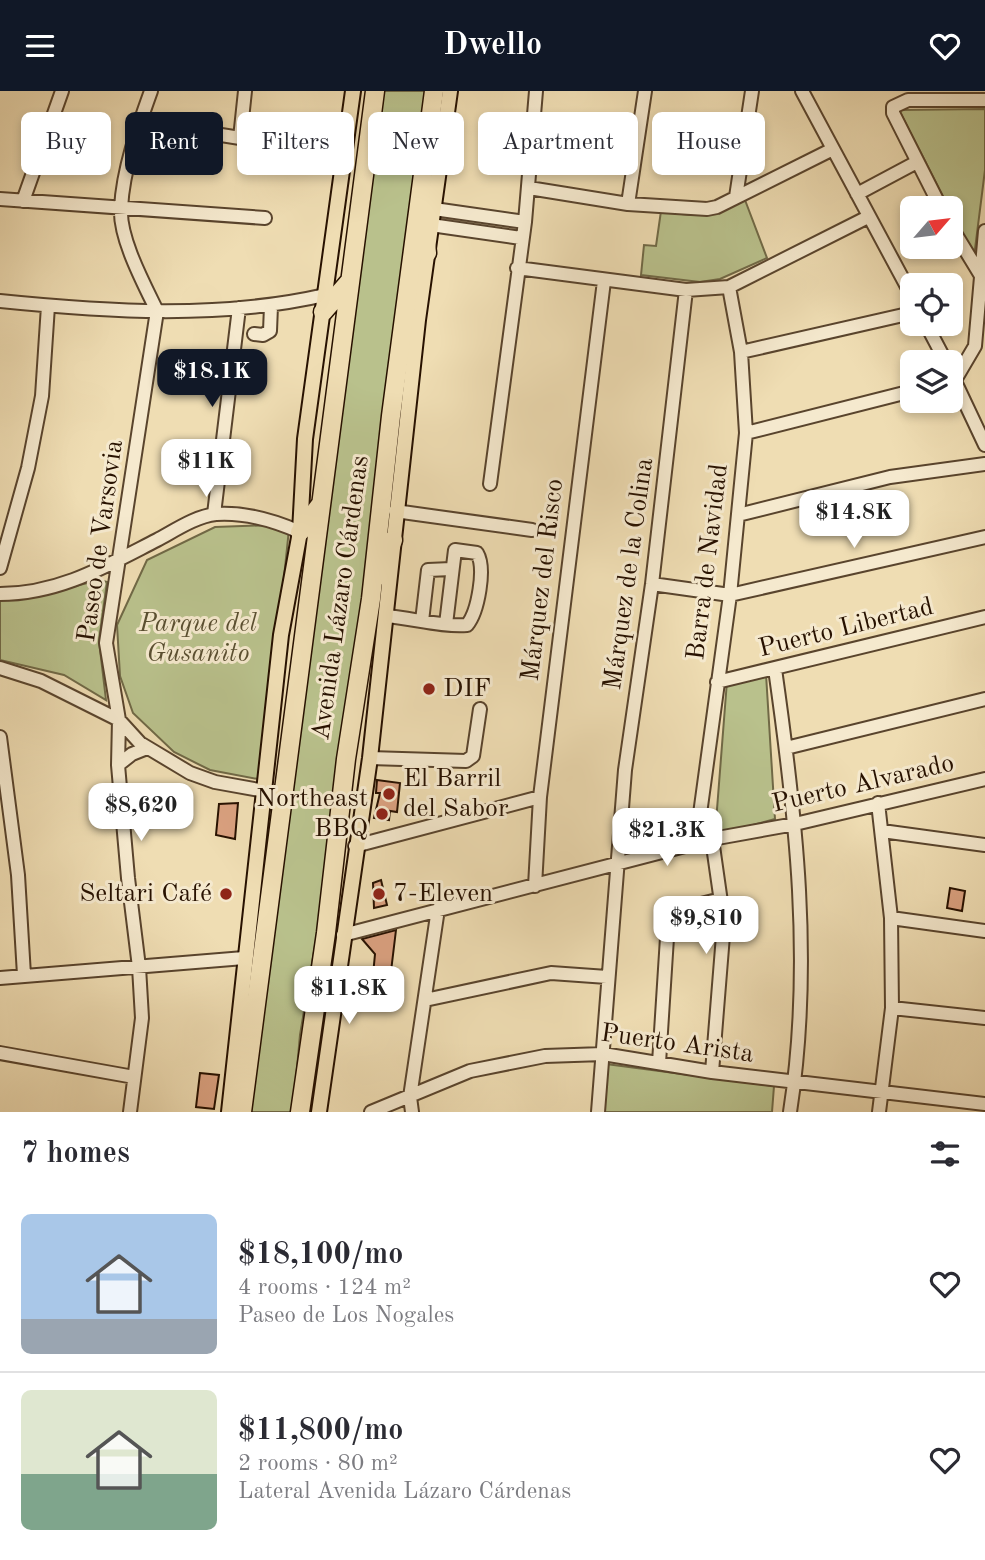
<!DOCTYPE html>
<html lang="en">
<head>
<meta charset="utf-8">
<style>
  :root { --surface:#fff; --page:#f2f2f3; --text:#2b2b33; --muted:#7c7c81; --line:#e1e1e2; --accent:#111827 }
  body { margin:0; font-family:"Old Standard TT",serif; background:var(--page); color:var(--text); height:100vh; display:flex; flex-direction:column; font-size:26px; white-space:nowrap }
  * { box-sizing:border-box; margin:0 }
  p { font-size:23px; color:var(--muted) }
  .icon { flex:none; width:38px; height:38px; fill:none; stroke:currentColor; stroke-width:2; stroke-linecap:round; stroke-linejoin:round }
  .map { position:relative; height:1021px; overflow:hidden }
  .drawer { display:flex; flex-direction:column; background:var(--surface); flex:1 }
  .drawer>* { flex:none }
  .top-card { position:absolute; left:21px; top:21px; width:943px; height:63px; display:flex; gap:14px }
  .needle { width:46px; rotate:62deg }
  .controls { position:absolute; left:900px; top:105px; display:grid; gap:14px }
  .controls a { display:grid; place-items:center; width:63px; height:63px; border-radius:10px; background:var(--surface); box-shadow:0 4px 10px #0003; font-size:35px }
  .price { position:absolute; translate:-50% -60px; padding:0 16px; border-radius:14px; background:#fff; color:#222; font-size:23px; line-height:46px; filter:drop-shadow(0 2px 4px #0008) }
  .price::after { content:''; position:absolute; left:50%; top:42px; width:21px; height:16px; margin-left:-10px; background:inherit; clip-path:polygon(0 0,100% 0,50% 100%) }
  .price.current { background:var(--accent); color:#fff }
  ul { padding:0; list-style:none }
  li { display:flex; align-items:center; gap:21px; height:175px; padding:0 21px }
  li+li { border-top:2px solid var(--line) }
  li span { display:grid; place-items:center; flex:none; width:196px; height:140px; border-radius:10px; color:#555 }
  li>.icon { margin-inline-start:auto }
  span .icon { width:84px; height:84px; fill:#fffc; stroke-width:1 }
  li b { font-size:30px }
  h2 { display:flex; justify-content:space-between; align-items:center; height:84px; padding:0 21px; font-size:30px }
  .pill { padding:0 24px; border-radius:10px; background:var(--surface); box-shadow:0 4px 10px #0003; font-size:24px; line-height:63px }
  .pill.current { background:var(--accent); color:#fff }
  header { display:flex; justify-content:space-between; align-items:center; height:91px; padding:0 21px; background:var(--accent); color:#fff; font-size:32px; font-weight:700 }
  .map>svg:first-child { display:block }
  .green { fill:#b9c18c; stroke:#706946; stroke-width:2 }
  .building { fill:#daa180; stroke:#271100; stroke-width:2 }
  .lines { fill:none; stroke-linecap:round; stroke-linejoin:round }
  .minor-casing { stroke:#59442d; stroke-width:16 }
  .major-casing { stroke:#271100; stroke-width:18 }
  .highway-casing { stroke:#271100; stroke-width:21 }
  .minor { stroke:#f5e9ce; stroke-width:12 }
  .major { stroke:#efddb3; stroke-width:14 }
  .highway { stroke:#efddb3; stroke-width:18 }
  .poi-dot { fill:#8f2418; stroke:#f5e9ce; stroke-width:2.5 }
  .labels { text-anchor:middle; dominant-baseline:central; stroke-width:6; stroke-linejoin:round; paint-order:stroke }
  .street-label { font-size:26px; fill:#271100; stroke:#f5e9ce }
  .park-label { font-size:26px; font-style:italic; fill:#5a4f31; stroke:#f5e9ce }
  .poi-label { font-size:26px; fill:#271100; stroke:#f5e9ce; text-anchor:start }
</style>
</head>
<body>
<header><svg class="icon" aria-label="menu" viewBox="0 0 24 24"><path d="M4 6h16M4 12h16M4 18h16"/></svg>Dwello<svg class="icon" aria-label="heart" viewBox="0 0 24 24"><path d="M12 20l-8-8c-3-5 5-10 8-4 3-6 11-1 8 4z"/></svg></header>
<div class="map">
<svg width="985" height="1021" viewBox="0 0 985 1021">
  <rect width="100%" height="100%" fill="#efddb3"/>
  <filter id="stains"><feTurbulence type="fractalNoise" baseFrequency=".00286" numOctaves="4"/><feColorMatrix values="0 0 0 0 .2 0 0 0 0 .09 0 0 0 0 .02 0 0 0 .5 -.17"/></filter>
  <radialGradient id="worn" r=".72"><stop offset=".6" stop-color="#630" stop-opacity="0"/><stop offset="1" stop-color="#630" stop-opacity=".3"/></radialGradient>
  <path class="green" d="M379,0H435L332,753L300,944L293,1021H244Z
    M985,18V79L974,166L899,19Z
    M745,109L767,167L720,188L700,191L641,184L644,154L656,155L661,120C708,128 703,124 745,109Z
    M273,434L289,438L263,689L210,679L174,661L133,622L120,585L117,534L147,469L215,436Z
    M100,489L107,491L99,550L106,609L64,584L0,569V506L46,502Z
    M766,583L775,728L715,744L727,590Z
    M606,973L774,995L772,1021H604Z"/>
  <path class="building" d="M377,689L400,692L397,721L390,720L389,729L374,727L380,702H376Z
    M238,712L235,748L216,744L219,713Z
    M381,789L387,814L374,817L373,792Z
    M950,797L965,800L962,820L947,817Z
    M396,839L388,905L352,900L373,884L375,863L362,848Z
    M200,982L219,984L214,1018L196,1016Z"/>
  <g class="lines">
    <defs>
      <path id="minor" d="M802,0L912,205
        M140,31L240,47L346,60
        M240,47L245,0
        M529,97L628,113L707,118L717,116L833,58
        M857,103L917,71
        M736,106L752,0
        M0,108L265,127
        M23,110L62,0
        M628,113L645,0
        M941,117L893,22V16L908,9H985
        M434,118L525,131
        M431,134L521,147
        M950,134L980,183
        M517,177L686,199L729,196L868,126
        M0,210C107,221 220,228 325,204
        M926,233L946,271
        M254,243L263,244L270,240L271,215
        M741,261L912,222
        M951,282L985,354
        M950,290L955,289L975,255L985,140
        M746,342L912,300
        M490,393L525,131L536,0
        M395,420L532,439
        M214,423L239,217
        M738,424L890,386L985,373
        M0,477L28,377L42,305L48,215
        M652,493L730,504L985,446
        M0,503C59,503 106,475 157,449C174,440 196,425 216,423C246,421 273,429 300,441
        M386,525C412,527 441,536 467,534C478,521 486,477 477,462L455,459L446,533
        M422,530L428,479L451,478
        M0,577L41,590L119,629L140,652L190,682L215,691L265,700
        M775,578C796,725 813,873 790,1021
        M717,591L985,526
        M0,646L18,784L24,884
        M786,657L985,608
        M370,667L466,670L473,665L480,618
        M118,674L132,663L147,657
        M878,712L891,827L892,917L879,1021
        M882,740L985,754
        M696,752L730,504L746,342L741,261L729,196
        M355,755L540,706
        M535,795L540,706L604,190
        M891,827L985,840
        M343,844L712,748L795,733L985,688
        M0,887L244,867
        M425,909L551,882L607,886
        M892,917L985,927
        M0,962L134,986
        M659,972L668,831L685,817L721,808
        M712,981L724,832L712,748
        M130,1021L142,927L139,876L128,787L118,674L119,629L106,552L157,220C144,193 119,147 121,117C123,78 138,36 151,0
        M371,1021L470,980L545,965L603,963L712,981L985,1013
        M412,1021L410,1006L438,818
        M598,1021L625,679L652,493L686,199"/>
      <path id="major" d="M229,1021L281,544L300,441L305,348L353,0
        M319,1021L370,667L418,229L450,0"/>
      <path id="highway" d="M423,127L427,162
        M323,221L349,191
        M300,441L320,414
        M379,485L393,449
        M242,1021L375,0
        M300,1021L326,842L346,668L371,508L391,325L434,0"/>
    </defs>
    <use href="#minor" class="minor-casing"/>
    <use href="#major" class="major-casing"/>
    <use href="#highway" class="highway-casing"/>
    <use href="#minor" class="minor"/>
    <use href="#major" class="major"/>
    <use href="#highway" class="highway"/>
  </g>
  <g class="poi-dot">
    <circle cx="429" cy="598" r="7"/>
    <circle cx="389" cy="703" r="7"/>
    <circle cx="382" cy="723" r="7"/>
    <circle cx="226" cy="803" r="7"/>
    <circle cx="379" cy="803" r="7"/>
  </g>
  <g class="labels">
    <g class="street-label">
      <text transform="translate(101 450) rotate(-82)">Paseo de Varsovia</text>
      <text transform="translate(708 471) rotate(-83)">Barra de Navidad</text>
      <text transform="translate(629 483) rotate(-82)">Márquez de la Colina</text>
      <text transform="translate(543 489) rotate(-83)">Márquez del Risco</text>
      <text transform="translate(341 507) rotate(-82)">Avenida Lázaro Cárdenas</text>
      <text transform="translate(846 537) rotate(-14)">Puerto Libertad</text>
      <text transform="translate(863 693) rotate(-13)">Puerto Alvarado</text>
      <text transform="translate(677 953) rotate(8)">Puerto Arista</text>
    </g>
    <g class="park-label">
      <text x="198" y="533">Parque del<tspan x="198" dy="30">Gusanito</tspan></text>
    </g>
    <g class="poi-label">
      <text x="443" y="598">DIF</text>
      <text x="403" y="688">El Barril<tspan x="403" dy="30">del Sabor</tspan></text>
      <text x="368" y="708" text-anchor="end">Northeast<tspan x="368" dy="30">BBQ</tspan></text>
      <text x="212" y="803" text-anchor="end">Seltari Café</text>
      <text x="393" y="803">7-Eleven</text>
    </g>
  </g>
  <rect width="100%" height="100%" filter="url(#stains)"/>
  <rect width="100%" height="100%" fill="url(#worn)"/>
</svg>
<div class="controls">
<a><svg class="needle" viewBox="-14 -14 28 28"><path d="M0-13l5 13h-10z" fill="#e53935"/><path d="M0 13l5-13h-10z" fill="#7c7c81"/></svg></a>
<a><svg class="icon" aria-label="locate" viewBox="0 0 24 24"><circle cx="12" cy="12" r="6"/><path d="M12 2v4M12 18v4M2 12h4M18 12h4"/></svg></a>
<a><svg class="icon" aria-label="layers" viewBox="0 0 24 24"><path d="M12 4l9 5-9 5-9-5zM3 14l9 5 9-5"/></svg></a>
</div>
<b class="price current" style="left:212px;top:318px">$18.1K</b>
<b class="price" style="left:206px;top:408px">$11K</b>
<b class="price" style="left:854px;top:459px">$14.8K</b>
<b class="price" style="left:141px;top:752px">$8,620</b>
<b class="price" style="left:667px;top:777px">$21.3K</b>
<b class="price" style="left:706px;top:865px">$9,810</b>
<b class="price" style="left:349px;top:935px">$11.8K</b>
<div class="top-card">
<a class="pill">Buy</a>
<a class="pill current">Rent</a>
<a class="pill">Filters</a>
<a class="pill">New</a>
<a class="pill">Apartment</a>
<a class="pill">House</a>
</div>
</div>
<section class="drawer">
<h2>7 homes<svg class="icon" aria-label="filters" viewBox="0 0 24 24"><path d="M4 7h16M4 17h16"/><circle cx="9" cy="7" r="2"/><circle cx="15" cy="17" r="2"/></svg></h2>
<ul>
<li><span style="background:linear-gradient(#a9c7e8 75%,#9aa5b1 0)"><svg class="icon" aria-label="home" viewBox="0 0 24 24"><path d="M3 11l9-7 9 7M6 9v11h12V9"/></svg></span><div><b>$18,100/mo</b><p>4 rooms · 124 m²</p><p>Paseo de Los Nogales</p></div><svg class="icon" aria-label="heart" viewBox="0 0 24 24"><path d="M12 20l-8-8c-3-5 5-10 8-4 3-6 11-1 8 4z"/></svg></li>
<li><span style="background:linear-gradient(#dfe7d0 60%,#7fa58c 0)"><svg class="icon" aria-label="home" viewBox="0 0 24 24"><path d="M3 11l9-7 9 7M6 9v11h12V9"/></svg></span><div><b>$11,800/mo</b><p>2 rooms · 80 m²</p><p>Lateral Avenida Lázaro Cárdenas</p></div><svg class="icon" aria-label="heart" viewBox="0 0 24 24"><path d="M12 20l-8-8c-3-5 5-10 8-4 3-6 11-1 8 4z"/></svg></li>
</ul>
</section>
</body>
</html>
